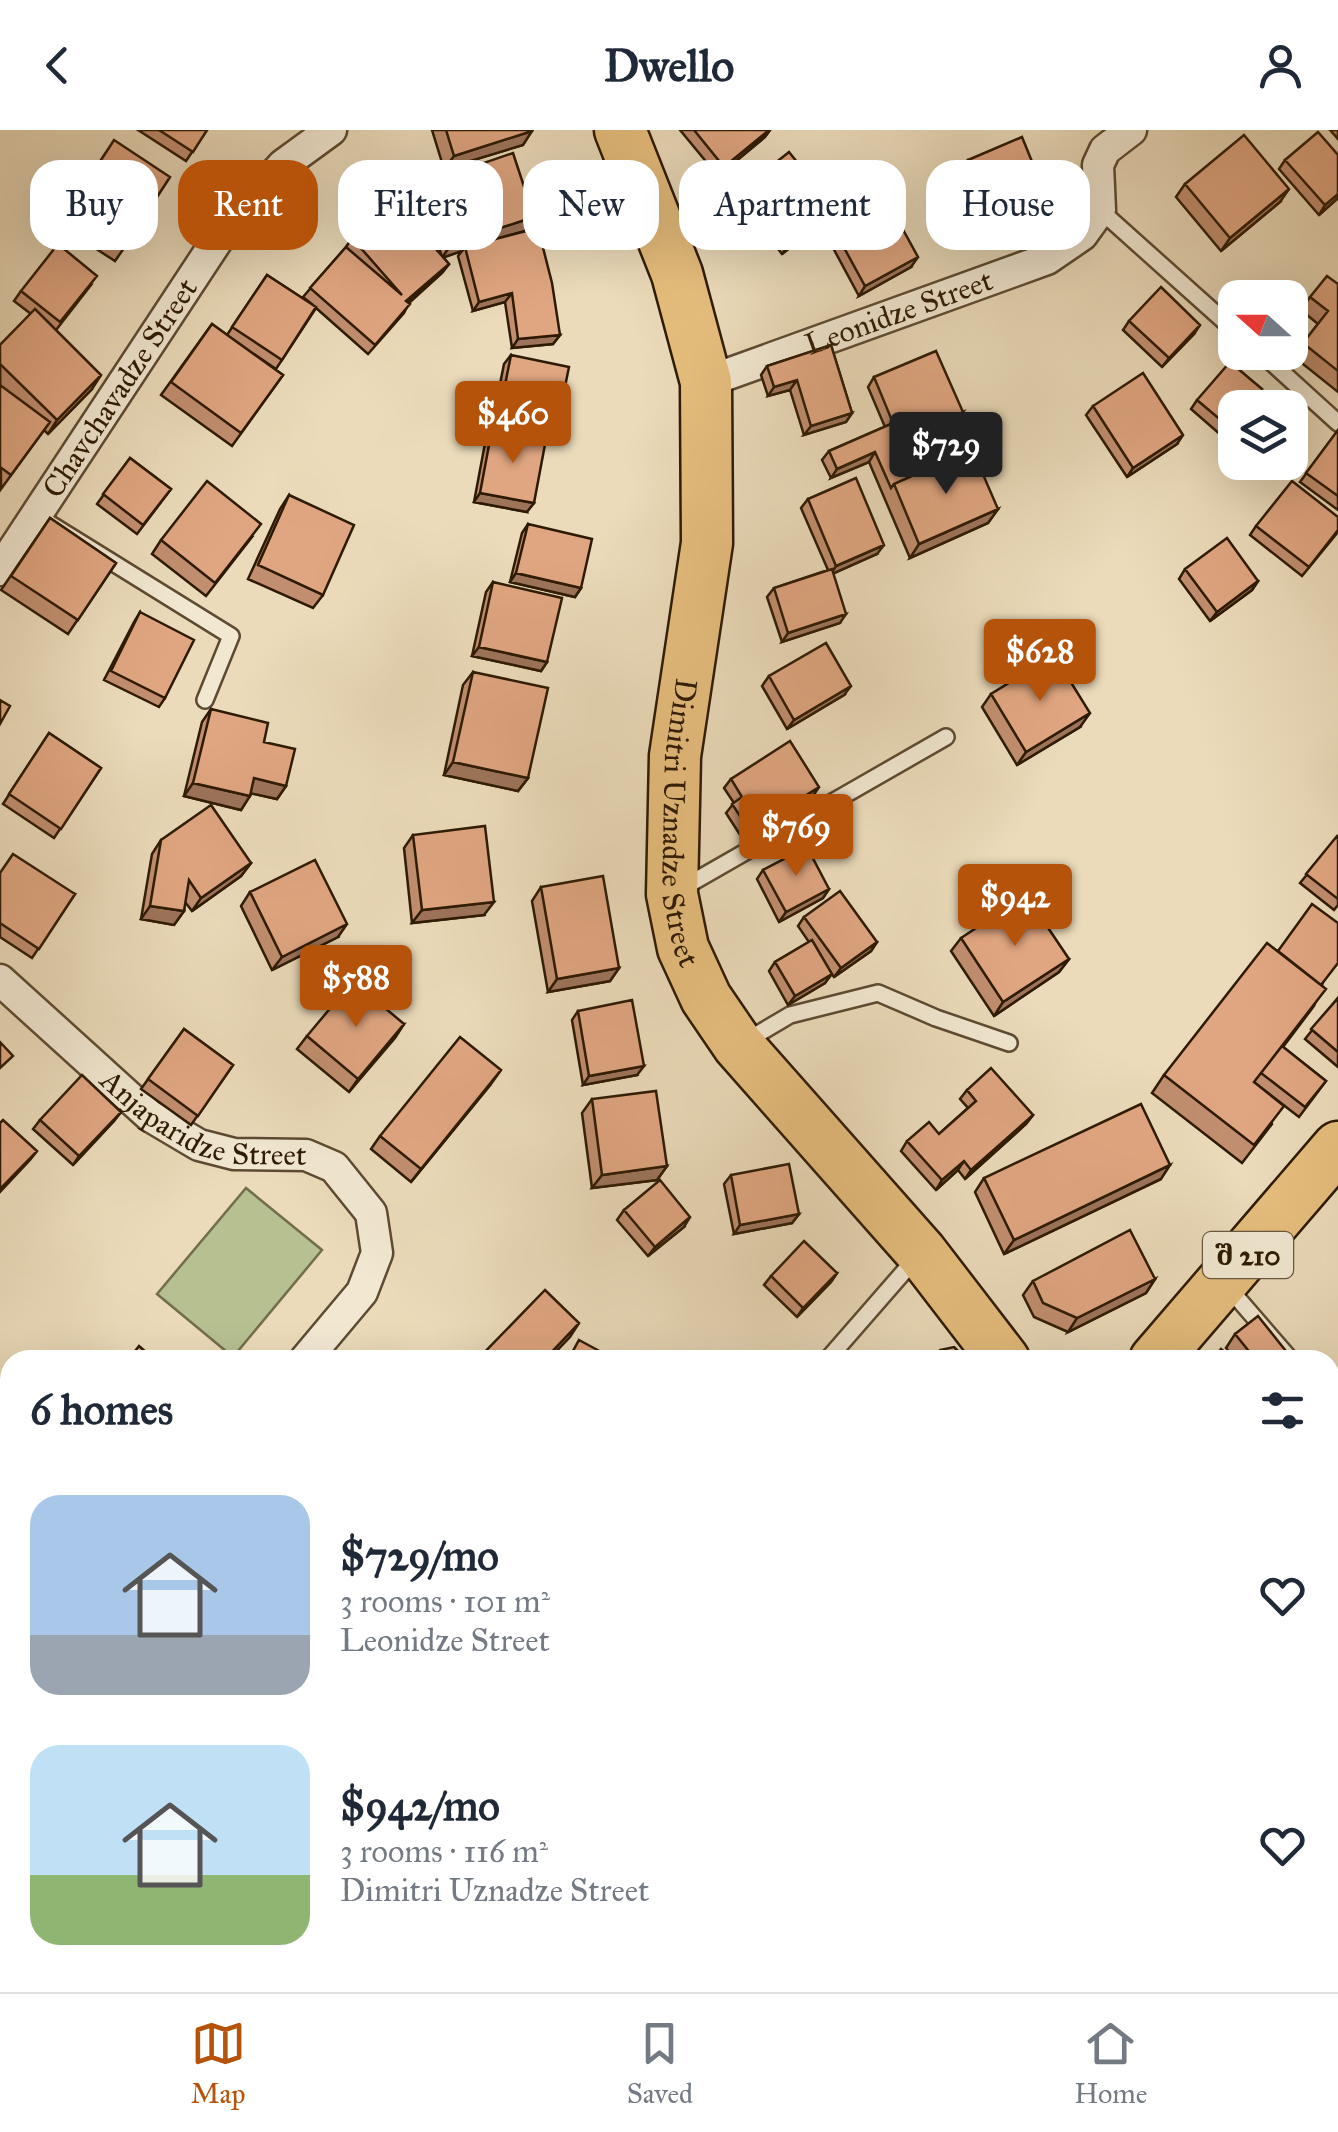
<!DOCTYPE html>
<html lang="en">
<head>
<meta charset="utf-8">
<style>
  :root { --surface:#fff; --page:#f6f6f7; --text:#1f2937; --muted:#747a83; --line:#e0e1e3; --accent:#b45309 }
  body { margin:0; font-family:"IM FELL Great Primer","Noto Serif Georgian",serif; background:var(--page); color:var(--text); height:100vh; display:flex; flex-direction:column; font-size:38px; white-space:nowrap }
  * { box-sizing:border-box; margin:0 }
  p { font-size:32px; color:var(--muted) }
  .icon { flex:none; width:55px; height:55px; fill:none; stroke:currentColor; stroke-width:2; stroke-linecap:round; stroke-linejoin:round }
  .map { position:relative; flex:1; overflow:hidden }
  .sheet { position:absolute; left:0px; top:1220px; width:1340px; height:642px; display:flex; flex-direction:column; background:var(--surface); border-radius:30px 30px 0 0; box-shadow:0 10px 40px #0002 }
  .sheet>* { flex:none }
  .top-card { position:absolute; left:30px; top:30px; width:1280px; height:90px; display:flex; gap:20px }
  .needle { width:65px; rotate:291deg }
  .tools { position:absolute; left:1218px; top:150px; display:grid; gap:20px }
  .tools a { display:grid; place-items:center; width:90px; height:90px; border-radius:20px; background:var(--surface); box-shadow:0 10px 40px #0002; font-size:50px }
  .price { position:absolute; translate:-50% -85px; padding:0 22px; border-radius:10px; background:var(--accent); color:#fff; font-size:32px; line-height:65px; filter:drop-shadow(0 2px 5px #0008) }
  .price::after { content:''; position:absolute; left:50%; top:60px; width:30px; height:22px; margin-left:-15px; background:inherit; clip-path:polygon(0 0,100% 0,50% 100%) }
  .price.current { background:#222; color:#fff }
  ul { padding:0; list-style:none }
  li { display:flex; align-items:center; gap:30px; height:250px; padding:0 30px }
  li span { display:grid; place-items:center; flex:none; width:280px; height:200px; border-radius:30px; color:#555 }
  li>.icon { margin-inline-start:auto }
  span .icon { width:120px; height:120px; fill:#fffc; stroke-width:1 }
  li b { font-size:42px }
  h2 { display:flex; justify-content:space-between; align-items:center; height:120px; padding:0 30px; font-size:42px }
  .tag { padding:0 35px; border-radius:30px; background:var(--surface); box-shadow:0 10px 40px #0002; font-size:35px; line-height:90px }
  .tag.current { background:var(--accent); color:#fff }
  header { display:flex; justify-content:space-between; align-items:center; height:130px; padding:0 30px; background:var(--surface); font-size:45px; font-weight:700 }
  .tab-bar { display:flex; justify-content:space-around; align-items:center; height:140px; border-top:2px solid var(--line); background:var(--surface); font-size:28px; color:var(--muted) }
  .tab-bar a { display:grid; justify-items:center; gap:5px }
  .tab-bar .current { color:var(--accent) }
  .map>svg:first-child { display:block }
  .green { fill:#b6c091; stroke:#726d4a; stroke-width:2.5 }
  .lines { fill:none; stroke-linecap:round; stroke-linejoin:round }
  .service-casing { stroke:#5d4a32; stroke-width:20 }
  .minor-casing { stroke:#5d4a32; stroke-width:35 }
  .primary-casing { stroke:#2e1a04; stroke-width:55 }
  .service { stroke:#f2e8d2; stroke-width:15 }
  .minor { stroke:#f2e8d2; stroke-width:30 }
  .primary { stroke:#e6be7d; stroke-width:50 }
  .wall { fill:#c18f6f; stroke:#2e1a04; stroke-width:2.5 }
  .shaded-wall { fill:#9d745a; stroke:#2e1a04; stroke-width:2.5 }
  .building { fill:#e0a681; stroke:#2e1a04; stroke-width:2.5 }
  .labels { text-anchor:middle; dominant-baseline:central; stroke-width:9; stroke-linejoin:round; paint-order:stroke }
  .shield { fill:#f2e8d2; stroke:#695842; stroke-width:2.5 }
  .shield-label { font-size:28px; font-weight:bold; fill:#2e1a04 }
  .street-label { font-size:30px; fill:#2e1a04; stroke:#f2e8d2 }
</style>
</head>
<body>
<header><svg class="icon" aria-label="back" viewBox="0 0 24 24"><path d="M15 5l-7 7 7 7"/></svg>Dwello<svg class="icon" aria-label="person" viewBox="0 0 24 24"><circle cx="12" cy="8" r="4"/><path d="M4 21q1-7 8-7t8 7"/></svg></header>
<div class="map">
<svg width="1338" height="1862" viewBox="0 0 1338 1862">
  <rect width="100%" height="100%" fill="#ebdbba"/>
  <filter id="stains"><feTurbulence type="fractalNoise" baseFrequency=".002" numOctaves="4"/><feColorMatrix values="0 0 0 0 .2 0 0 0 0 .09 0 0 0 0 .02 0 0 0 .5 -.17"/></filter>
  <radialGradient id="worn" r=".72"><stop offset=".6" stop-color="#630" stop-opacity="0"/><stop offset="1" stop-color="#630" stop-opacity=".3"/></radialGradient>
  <path class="green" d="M246,1058L322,1120L233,1227L157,1164Z"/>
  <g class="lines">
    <defs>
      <path id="service" d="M1100,80L1235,201
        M1260,222L1338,293
        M36,385L231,506L205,570
        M679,760L946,607
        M746,911L790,885L878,863L936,888L1009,913
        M1227,1156L1291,1230
        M827,1230L915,1129
        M1330,1275L1338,1285
        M1330,1355L1338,1341
        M1330,1454L1338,1442
        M0,1774L10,1768"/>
      <g id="minor">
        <path id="s1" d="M706,252L1047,129L1082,105L1100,80L1098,35L1105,20L1131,0"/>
        <path id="s2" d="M0,440L222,103L283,35L331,0"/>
        <path id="s3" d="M0,850L150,986L199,1015L234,1024L306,1025L334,1037L371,1083L377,1123L362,1162L305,1230"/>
        <path d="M0,1582L10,1567"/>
        <path d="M0,1671L10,1694"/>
        <path d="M38,1852L39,1862"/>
        <path d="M1277,1862L1279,1852"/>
      </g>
      <g id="primary">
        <path id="s4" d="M620,0L677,144L706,252L707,413L675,626L672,764L683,818L706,868L738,915L921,1122L1004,1230"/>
        <path d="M1155,1230L1338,1017"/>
        <path d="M424,1862L437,1852"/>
      </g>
    </defs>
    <use href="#service" class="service-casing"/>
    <use href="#minor" class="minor-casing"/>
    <use href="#primary" class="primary-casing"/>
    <use href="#service" class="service"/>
    <use href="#minor" class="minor"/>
    <use href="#primary" class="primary"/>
  </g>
  <path class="wall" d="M138,0H207L186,31Z
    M432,0H532L523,15L444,39Z
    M680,0H770L765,7L718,46Z
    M1330,0H1338V9Z
    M105,24L124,118L115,131L59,95Z
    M968,30L1046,66L1039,76L985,98L961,39Z
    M1285,30L1338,68L1319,85L1279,39Z
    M431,51L534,87L525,101L560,205L553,214L512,218L505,172L473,181L458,126L462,121L443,127L449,134L442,143L409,173L404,183L368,224L316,178L276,239L254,224L283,245L232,316L161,265L212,194L227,205L267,145L313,175L303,167L346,117L352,108L441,124L421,64Z
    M1185,54L1280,72L1221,121L1176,67Z
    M744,58L828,88L782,124L738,67Z
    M831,94L911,137L859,166L825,103Z
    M1338,154V262L1293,226L1318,194L1301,180L1310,167Z
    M91,155L56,200L92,259L48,304L44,300L1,359L0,215L31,184L14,171L21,161Z
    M1129,191L1194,204L1162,237L1123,200Z
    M831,215L852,283L846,292L804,305L790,260L768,266L761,245L767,236Z
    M511,225L553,296L494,284L504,234Z
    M874,247L956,292L921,307L934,336L998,379L988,393L910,428L869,332L831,348L822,330L829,321L885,297L868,257Z
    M1255,268L1235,278V292L1222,306L1191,279L1197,270Z
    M1093,276L1177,314L1127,347L1086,285Z
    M492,299L527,382L474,372L486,308Z
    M1338,300V380L1300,352Z
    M130,328L171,359L137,404L97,374Z
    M289,365L323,465L313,478L248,449L280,379Z
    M808,369L877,424L833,443L840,493L782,512L767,467L774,458L828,440L801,378Z
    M50,388L116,433L68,504L1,460Z
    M528,394L581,458L575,467L510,452L522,403Z
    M1256,396L1338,402L1302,446L1250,405Z
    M252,407L206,466L152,424L161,410Z
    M1185,439L1258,451L1252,460L1210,491L1179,449Z
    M493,452L547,532L541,541L472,526L486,462Z
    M140,482L165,568L159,577L104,550L134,492Z
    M473,542L528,648L518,661L444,645L463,555Z
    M769,546L844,565L787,599L762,556Z
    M991,564L1080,597L1017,635L982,577Z
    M211,579L264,612L286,656L277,669L251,663L241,680L184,666L202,592Z
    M49,603L101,638L54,708L3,674Z
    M731,649L813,666L744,711L726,683L734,673L724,658Z
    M413,705L484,785L412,793L404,718Z
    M1338,707V775L1334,780L1300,753Z
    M161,710L251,733L241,746L192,781L185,772L184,781L174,795L141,789L152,724Z
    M763,740L829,759L823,768L779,792L757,749Z
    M0,743L75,764L32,828L0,807Z
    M541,757L619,838L610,851L548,862L532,771Z
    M250,762L338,807L272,840L241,776Z
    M804,787L877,812L871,821L834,847L831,843L825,853L788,875L769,841L775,832L809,812L798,796Z
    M961,808L1069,829L1059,842L994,886L951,821Z
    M1322,855L1314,876L1283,917L1326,951L1299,987L1255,953L1272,994L1242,1033L1152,963L1164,945Z
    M1338,868V937L1305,909Z
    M578,881L637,945L583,955L572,890Z
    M404,894L349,962L297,919L307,906Z
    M184,899L233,935L191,995L141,959Z
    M491,954L411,1052L371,1019L380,1006Z
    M967,960L1033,985L1026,994L965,1049L958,1040L936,1060L901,1021L907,1011L939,1004L968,978L960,969Z
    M592,969L667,1036L657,1050L592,1058L582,983Z
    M121,982L114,991L73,1035L33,999L40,990Z
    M731,1045L799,1084L792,1093L734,1104L724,1054Z
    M984,1048L1161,1049L1004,1124L975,1062Z
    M624,1080L684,1097L648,1126L617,1090Z
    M837,1143L831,1152L797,1187L764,1155L771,1146Z
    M1155,1149L1146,1163L1068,1202L1034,1187L1023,1165L1033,1151Z
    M1235,1204L1293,1230H1236L1226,1218Z
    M10,1325V1341L3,1335Z
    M1338,1360V1414L1330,1428V1374Z
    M10,1378V1411L0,1402V1391Z
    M106,1852H167L137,1858L133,1862H109L103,1856Z
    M281,1852L336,1862H274Z
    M515,1852H540L535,1857L545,1862H524Z
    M638,1852H656L651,1860Z
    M841,1852H899L894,1862H852L840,1857Z
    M1014,1852H1047L1072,1862H1009Z
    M1169,1852H1182L1203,1862L1186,1852H1231L1225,1862H1163Z"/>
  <path class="shaded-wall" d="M770,0L765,7L718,46L724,37Z
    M532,1L523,15L444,39L454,26Z
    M1289,59L1280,72L1221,121L1230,108Z
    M1338,64V68L1319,85L1325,75Z
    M1046,66L1039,76L985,98L992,89Z
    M834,78L828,88L782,124L789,114Z
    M534,87L525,101L465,117L462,121L442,128L451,114Z
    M918,127L911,137L859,166L865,156Z
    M449,134L442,143L400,180L406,171Z
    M512,163L505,172L473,181L479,172Z
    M1200,195L1194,204L1162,237L1169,228Z
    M560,205L553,214L512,218L518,209Z
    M101,245L92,259L48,304L57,290Z
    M797,250L790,260L768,266L774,257Z
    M501,275L559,286L553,296L494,284Z
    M963,282L956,292L912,311L918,302Z
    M852,283L846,292L804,305L811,296Z
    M1183,305L1177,314L1127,347L1133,338Z
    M875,322L869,332L831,348L837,339Z
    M480,363L534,373L527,382L474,372Z
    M998,379L988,393L910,428L919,414Z
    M884,415L877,424L830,445L836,436Z
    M516,443L581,458L575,467L510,452Z
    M1258,451L1252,460L1210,491L1217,482Z
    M846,484L840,493L782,512L788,503Z
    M479,517L547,532L541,541L472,526Z
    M851,556L844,565L787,599L794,590Z
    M1090,583L1080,597L1017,635L1026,622Z
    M453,632L528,648L518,661L444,645Z
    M254,648L286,656L277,669L245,662Z
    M193,653L250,666L241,680L184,666Z
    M819,657L813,666L744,711L750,701Z
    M251,733L241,746L192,781L201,768Z
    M829,759L823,768L779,792L786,782Z
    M494,772L484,785L412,793L422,780Z
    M150,776L184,781L174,795L141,789Z
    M347,794L338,807L272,840L282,827Z
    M877,812L871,821L834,847L841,838Z
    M1069,829L1059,842L994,886L1003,872Z
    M619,838L610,851L548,862L557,849Z
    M832,844L825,853L788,875L795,866Z
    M404,894L395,908L349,962L358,949Z
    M644,936L637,945L583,955L589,946Z
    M501,940L491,954L411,1052L421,1039Z
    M121,982L114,991L73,1035L79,1026Z
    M1033,985L1026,994L965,1049L971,1040Z
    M37,1021L30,1030L0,1062V1059Z
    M964,1031L958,1040L936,1060L942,1050Z
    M1170,1035L1161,1049L1004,1124L1014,1110Z
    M667,1036L657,1050L592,1058L602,1045Z
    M799,1084L792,1093L734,1104L740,1095Z
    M690,1087L684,1097L648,1126L655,1117Z
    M837,1143L831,1152L797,1187L803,1178Z
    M1155,1149L1146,1163L1068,1202L1077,1188Z
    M579,1193L570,1207L548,1230H544Z"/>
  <path class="building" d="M159,0H207L193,22Z
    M446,0H532V1L454,26Z
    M694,0H769L724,37Z
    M1318,2L1338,25V64L1325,75L1285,30Z
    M1244,5L1289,59L1230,108L1185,54Z
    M1022,7L1046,66L992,89L968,30Z
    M114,10L170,47L124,118L68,81Z
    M789,22L834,78L789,114L744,58Z
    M513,23L534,87L451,114L431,51Z
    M884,65L918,127L865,156L831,94Z
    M394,71L449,134L406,171L410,174L375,215L310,158L346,117L402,165L352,108Z
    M538,98L552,153L560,205L518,209L512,163L479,172L465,117Z
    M58,114L97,146L60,192L21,161Z
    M267,145L316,177L282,230L232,197Z
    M1327,146L1338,154V241L1303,213L1328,181L1310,167Z
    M1161,157L1200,195L1169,228L1129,191Z
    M35,179L101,245L57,290L0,234V215Z
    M212,194L283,245L241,303L171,252Z
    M831,215L852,283L811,296L797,250L774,257L767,236Z
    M936,221L963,282L918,302L934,336L894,354L891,358L875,322L837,339L829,321L893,293L874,247Z
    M511,225L569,237L559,286L501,275Z
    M1230,232L1262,259L1246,278H1235V290L1229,297L1197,270Z
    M1143,243L1183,305L1133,338L1093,276Z
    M0,255L50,292L11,345L0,337Z
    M492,299L546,309L534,373L480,363Z
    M1338,300V366L1306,343Z
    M972,319L998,379L919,414L894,354Z
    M130,328L171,359L143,395L103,364Z
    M856,348L884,415L836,436L808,369Z
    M207,351L261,394L215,453L161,410Z
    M1292,351L1338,387V400L1309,437L1256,396Z
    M289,365L354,395L323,465L258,435Z
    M50,388L116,433L78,490L11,446Z
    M528,394L592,409L581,458L516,443Z
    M1227,408L1258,451L1217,482L1185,439Z
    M832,439L846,484L788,503L774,458Z
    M493,452L562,468L547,532L479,517Z
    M140,482L194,510L165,568L111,541Z
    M826,513L851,556L794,590L769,546Z
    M1054,525L1090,583L1026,622L991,564Z
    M473,542L548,558L528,648L453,632Z
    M0,570L10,576L0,594Z
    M211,579L268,593L264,612L295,619L286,656L254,648L250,666L193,653Z
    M49,603L101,638L61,699L9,664Z
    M790,611L819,657L750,701L732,674L742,667L731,649Z
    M211,675L251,733L201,768L189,750L184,781L150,776L161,710Z
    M485,696L494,772L422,780L413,705Z
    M1337,706L1338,707V769L1306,744Z
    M807,717L829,759L786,782L763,740Z
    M13,724L75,764L39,819L0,793V743Z
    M315,730L347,794L282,827L250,762Z
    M603,746L619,838L557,849L541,757Z
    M840,761L877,812L841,838L804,787Z
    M1026,765L1069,829L1003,872L961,808Z
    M1312,774L1338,793V833L1321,855L1278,821Z
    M812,810L832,844L795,866L775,832Z
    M1267,813L1326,859L1254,952L1284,976L1254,1015L1164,945Z
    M353,851L404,894L358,949L307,906Z
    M1338,868V922L1311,899Z
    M632,870L644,936L589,946L578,881Z
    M184,899L233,935L198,986L148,949Z
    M460,907L501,940L421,1039L380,1006Z
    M0,912L13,926L0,938Z
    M1282,916L1326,951L1305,977L1261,943Z
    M991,938L1033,985L971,1040L964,1031L942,1050L907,1011L929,992L939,1004L976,971L967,960Z
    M82,945L121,982L79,1026L40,990Z
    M656,961L667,1036L602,1045L592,969Z
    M1141,974L1170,1035L1014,1110L984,1048Z
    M3,990L37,1021L0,1059V993Z
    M789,1034L799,1084L740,1095L731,1045Z
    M660,1050L690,1087L655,1117L624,1080Z
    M1130,1100L1155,1149L1077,1188L1043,1173L1033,1151Z
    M804,1111L837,1143L803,1178L771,1146Z
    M545,1160L579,1193L544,1230H477Z
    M1258,1186L1293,1230H1256L1235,1204Z
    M579,1210L616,1230H568Z
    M139,1216L155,1230H128Z
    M954,1217L964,1227L963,1230H937L936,1227L940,1220Z
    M1221,1219L1235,1230H1212Z
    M1330,1276L1336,1284L1330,1289Z
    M1330,1374L1338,1378V1414L1331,1426L1330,1425Z
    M0,1449L10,1455V1509L0,1501Z
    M0,1501L10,1509V1512L0,1524Z
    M108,1852H141L131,1862H116Z
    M142,1852H167L179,1862H134Z
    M219,1852H232L241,1862H210Z
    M281,1852H327L336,1862H290Z
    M523,1852H538L529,1860Z
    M857,1852H899L894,1862H879Z
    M1017,1852H1047L1072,1862H1013Z
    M1108,1852H1149L1145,1862H1104Z
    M1170,1852H1182L1204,1862H1166Z
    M533,1856L545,1862H529Z"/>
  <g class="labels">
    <rect class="shield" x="1203" y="1102" width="90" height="46" rx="8"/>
    <g class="shield-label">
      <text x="1248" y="1125">შ 210</text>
    </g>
    <g class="street-label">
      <text stroke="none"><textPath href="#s1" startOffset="205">Leonidze Street</textPath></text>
      <text stroke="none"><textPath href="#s2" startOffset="218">Chavchavadze Street</textPath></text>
      <text stroke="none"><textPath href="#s4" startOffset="710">Dimitri Uznadze Street</textPath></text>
      <text stroke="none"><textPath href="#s3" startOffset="255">Anjaparidze Street</textPath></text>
    </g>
  </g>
  <rect width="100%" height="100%" filter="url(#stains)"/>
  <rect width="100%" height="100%" fill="url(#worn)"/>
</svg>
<div class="tools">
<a><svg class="needle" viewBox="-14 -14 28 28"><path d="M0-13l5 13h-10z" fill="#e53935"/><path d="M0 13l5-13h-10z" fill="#747a83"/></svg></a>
<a><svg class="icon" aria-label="layers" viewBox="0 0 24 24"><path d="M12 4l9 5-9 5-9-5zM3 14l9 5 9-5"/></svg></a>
</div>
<b class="price" style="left:513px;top:336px">$460</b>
<b class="price current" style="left:946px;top:367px">$729</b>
<b class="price" style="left:1040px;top:574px">$628</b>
<b class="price" style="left:796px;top:749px">$769</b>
<b class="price" style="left:1015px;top:819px">$942</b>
<b class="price" style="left:356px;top:900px">$588</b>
<div class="top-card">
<a class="tag">Buy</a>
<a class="tag current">Rent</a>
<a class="tag">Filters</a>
<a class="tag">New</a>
<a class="tag">Apartment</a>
<a class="tag">House</a>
</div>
<section class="sheet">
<h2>6 homes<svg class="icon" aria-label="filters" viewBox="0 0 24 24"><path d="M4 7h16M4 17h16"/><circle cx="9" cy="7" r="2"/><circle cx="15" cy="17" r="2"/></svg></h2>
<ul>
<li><span style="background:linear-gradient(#a9c7e8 70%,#9aa5b1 0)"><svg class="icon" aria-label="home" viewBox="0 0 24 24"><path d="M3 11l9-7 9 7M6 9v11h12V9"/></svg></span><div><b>$729/mo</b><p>3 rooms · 101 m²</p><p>Leonidze Street</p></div><svg class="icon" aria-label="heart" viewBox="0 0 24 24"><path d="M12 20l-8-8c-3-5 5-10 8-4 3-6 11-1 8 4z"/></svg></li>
<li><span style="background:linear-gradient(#bfe0f5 65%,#8fb573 0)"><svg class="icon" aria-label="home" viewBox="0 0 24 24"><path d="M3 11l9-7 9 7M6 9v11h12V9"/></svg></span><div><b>$942/mo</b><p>3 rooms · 116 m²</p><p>Dimitri Uznadze Street</p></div><svg class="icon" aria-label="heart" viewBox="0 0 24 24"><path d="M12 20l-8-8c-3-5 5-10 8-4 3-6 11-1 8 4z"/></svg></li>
</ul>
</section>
</div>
<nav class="tab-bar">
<a class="current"><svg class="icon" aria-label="map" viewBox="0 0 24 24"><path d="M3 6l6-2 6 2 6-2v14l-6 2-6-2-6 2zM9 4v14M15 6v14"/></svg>Map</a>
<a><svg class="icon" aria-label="saved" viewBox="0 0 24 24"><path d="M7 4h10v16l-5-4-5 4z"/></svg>Saved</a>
<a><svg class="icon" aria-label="home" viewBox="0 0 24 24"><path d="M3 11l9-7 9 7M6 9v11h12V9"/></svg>Home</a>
</nav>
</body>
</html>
